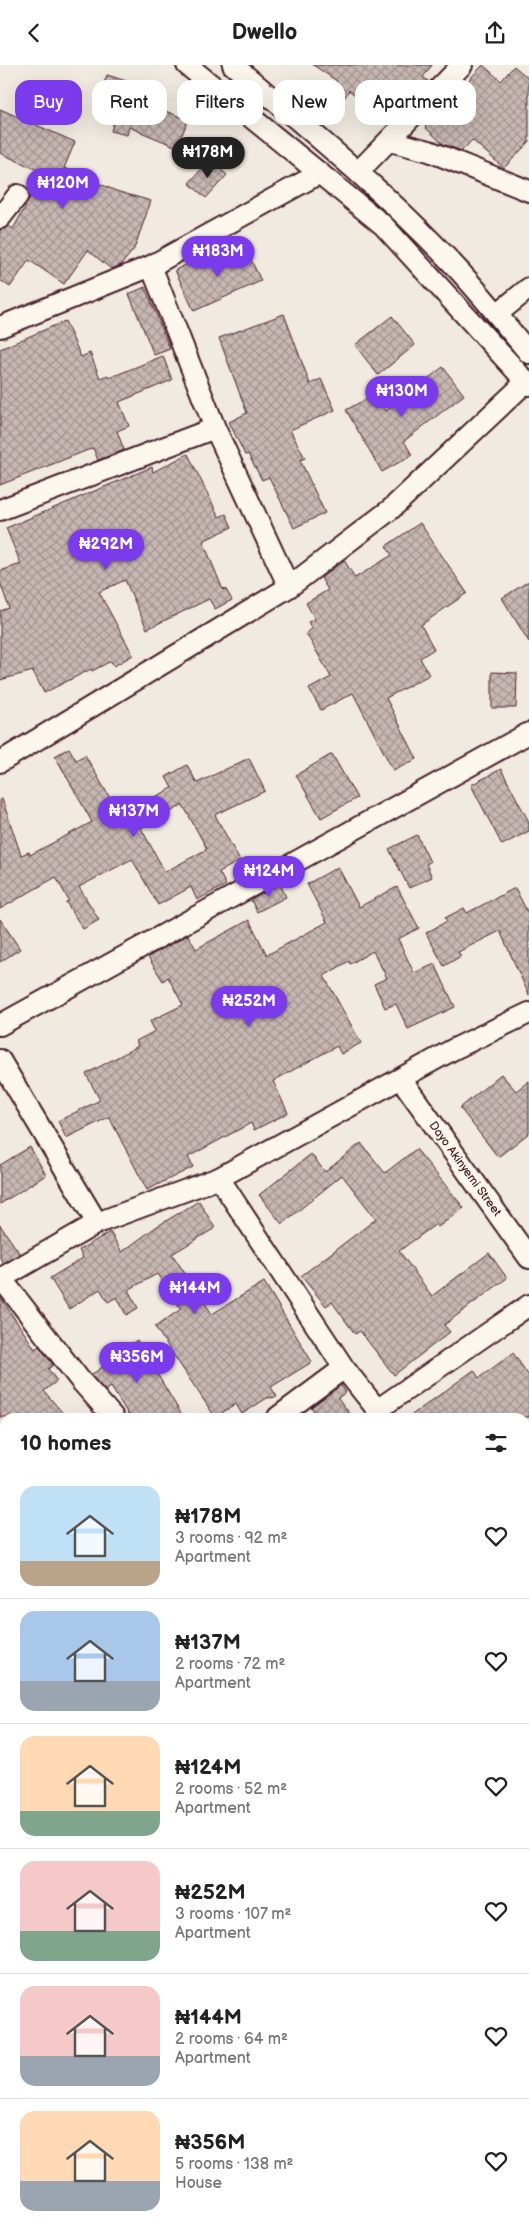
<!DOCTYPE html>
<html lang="en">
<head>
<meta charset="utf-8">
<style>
  :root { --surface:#fff; --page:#f6f6f6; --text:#222; --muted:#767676; --line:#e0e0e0; --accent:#7c3aed }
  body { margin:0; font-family:"Balsamiq Sans",sans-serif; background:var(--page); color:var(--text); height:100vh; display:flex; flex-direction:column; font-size:19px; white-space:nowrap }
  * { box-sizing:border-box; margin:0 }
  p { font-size:16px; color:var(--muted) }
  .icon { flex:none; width:28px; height:28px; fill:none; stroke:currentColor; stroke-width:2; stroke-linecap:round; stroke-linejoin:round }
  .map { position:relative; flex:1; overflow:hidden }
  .sheet { position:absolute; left:0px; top:1348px; width:530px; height:821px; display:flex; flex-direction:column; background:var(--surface); border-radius:15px 15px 0 0; box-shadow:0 5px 20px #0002 }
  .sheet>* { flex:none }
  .guide { position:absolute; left:15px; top:15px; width:500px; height:45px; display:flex; gap:10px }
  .price { position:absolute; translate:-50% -42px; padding:0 11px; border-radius:18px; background:var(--accent); color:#fff; font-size:16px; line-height:32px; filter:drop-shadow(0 1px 2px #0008) }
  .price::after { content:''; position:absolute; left:50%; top:30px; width:15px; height:11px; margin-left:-8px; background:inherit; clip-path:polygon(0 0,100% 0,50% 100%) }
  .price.selected { background:#222; color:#fff }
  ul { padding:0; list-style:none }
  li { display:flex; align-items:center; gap:15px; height:125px; padding:0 20px }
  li+li { border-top:1px solid var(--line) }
  li span { display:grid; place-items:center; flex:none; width:140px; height:100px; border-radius:15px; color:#555 }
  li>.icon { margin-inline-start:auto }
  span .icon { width:60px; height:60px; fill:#fffc; stroke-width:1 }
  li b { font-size:21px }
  h2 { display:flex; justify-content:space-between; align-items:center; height:60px; padding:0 20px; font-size:21px }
  .chip { padding:0 18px; border-radius:15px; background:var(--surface); box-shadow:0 5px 20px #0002; font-size:18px; line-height:45px }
  .chip.selected { background:var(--accent); color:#fff }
  header { display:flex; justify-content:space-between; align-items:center; height:65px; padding:0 20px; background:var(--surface); font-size:22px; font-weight:700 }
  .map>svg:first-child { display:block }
  .wetland { fill:url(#wetland-marsh); stroke:#917678 }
  .building { fill:url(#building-cross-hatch); stroke:#4a1f2b; fill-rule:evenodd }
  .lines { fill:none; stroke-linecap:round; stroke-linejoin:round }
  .minor-casing { stroke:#4a1f2b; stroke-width:24 }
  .minor { stroke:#fbf7ec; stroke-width:20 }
  .labels { text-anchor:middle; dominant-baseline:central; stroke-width:5; stroke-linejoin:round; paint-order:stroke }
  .street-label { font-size:12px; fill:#4a1f2b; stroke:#fbf7ec }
</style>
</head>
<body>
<header><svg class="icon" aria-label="back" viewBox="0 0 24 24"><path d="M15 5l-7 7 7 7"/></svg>Dwello<svg class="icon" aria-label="share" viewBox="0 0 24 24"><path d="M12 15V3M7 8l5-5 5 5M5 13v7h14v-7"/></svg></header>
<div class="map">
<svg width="529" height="2168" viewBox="0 0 529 2168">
  <defs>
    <pattern id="wetland-marsh" width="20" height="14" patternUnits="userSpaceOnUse" patternTransform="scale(1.25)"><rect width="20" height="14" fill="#d8ccc6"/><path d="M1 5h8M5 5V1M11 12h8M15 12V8" fill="none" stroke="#bbafaa"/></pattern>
    <pattern id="building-cross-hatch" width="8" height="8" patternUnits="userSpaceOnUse" patternTransform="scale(1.25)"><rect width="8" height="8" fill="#c8b8b3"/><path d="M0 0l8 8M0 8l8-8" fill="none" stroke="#a49592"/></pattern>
  </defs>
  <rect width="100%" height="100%" fill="#f0eae0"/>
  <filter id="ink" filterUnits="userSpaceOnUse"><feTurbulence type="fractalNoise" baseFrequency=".02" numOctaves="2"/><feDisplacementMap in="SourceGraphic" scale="10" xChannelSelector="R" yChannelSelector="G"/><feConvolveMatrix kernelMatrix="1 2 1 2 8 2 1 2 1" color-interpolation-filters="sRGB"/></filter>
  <g filter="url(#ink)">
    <path class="wetland" d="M0,1675L5,1679V1979L0,1983Z
      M0,2085L5,2087V2164H115L113,2168H0Z"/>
    <path class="building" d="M313,0H432L423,12L429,17L389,59L349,25L345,32L332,23L337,16Z
      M483,0L501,16L514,1L529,14V77L504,103L472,75L462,86L443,79L425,62Z
      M107,10L142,21L138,35L188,55L177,82L129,62L127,70L111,66L123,29L102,23Z
      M0,44L75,77L64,103L116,126L151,136L134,184L121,200L111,204L88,185L64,219L29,195L10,222L0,215V165L9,161L13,164L44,108L0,88Z
      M210,95L227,110L206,133L189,118Z
      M245,182L261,216L194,246L175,205L196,195L200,203Z
      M145,222L170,284L154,290L129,229Z
      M284,249L310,319L321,314L335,345L290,365L305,393L300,395L325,448L294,463L269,412L262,415L248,389L245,390L229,357L247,348L219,273Z
      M392,251L415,280L378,310L355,280Z
      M65,256L81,292L90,288L100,313L108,310L109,313L163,291L172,315L119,337L129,361L117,366L124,385L98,395L93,383L0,420V284Z
      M443,302L464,330L404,376L412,390L382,407L346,345L375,329L386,346Z
      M188,389L219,452L226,449L232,462L203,476L223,525L225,523L232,535L215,544L209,534L147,564L125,515L99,527L133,590L114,601L111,596L92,606L91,604L44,628L33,606L0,615V546L9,543L0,517V506L21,499L6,463L152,402L153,407Z
      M420,458L467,528L421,560L434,584L420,593L429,610L386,633L417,694L393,705L353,628L321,645L309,624L331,612L306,568L312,564L308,557L315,554L306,538L328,525L321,513L344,495L355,513L392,490L386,481Z
      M529,516V577L502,533Z
      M492,607L517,608L516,643H492Z
      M69,683L76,695L85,690L114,740L123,735L129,746L172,723L166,712L187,700L197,718L249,693L265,726L215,750L240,796L219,807L226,820L197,835L191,822L158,840L132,794L79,822L99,855L83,864L66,837L69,836L56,812L0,844V734H2L21,790L29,787L30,790L92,757L55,691ZM183,740L207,784L165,807L141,763Z
      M332,689L357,733L321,753L296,710Z
      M501,704L529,757V766L502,780L471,720Z
      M417,770L430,797L426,799L432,812L409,823L389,784Z
      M338,802L359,842L397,822L419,863L398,874L414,908L435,899L455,942L408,964L396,939L385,943L374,919L387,913L373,886L350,899L349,896L324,911L361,978L341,989L337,981L273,1016L288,1048L254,1065L251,1058L188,1092L193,1102L147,1125L109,1052L66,1073L58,1056L100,1035L86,1009L138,981L136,976L155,966L150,956L183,940L168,912L163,916L148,892L188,870L196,884L249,855L267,890L327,857L307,819Z
      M280,819L286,832L257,847L251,835Z
      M515,823L529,850V930L500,866L458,887L461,891L444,901L426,868L447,856L445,853L464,843L467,848Z
      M0,854L20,884L0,897Z
      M501,1009L516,1026L529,1016V1068L498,1092L460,1043Z
      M361,1078L385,1108L416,1084L464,1143L438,1162L436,1159L399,1186L432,1231L489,1188L507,1213L444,1260L450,1267L394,1310L360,1266L355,1269L332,1237L326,1241L301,1211L376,1154L342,1110L282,1159L259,1130L311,1089L325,1107Z
      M30,1082L46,1110L0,1139V1100Z
      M199,1136L215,1163L172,1189L212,1249L264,1217L312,1297L271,1322L277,1332L267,1333L242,1349L236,1339L215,1352L155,1262L181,1244L157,1209L128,1225L138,1243L126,1250L117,1232L108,1237L100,1224L69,1244L50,1213L83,1193L79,1185L110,1167L122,1187L156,1162Z
      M0,1160L20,1189L3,1198L0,1193Z
      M0,1232L35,1284L39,1281L53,1300L48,1304L57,1316L44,1326L66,1352H0Z
      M137,1275L168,1327L183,1352H130L111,1322L105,1326L91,1310L111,1296L109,1294Z
      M513,1288L529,1311V1352H409L474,1305L479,1313Z
      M341,1320L346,1327L338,1333L352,1352H319L311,1342Z"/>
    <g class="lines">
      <defs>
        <path id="minor" d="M187,0L383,160L529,320
          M233,0C307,63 383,125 450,196C478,225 503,257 529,288
          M390,76L429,86L529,126
          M358,107L462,0
          M0,153L18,130
          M151,201L215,363L289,522
          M497,249L529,223
          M0,262L151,201L320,108
          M0,445L215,363
          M0,697L289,522L391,444L526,317
          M0,960L529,668
          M0,995L97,1158
          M401,1014L529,1193
          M219,1113L344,1303L383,1352
          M1,1213L80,1315L113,1352
          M0,1214L97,1158L219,1113L454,984L529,948
          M377,1345L529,1240
          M278,1352L344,1303
          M0,1536L5,1534
          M525,1547L529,1552
          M525,1710L529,1707
          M525,1876L529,1882
          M525,2091L529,2088
          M277,2164L281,2168
          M403,2164L414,2168
          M308,2168L317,2164"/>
      </defs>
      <use href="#minor" class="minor-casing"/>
      <use href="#minor" class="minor"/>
    </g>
  </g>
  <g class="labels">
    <g class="street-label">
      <text transform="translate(465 1104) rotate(54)">Dayo Akinyemi Street</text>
    </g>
  </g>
</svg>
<b class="price selected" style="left:208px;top:114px">₦178M</b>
<b class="price" style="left:63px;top:145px">₦120M</b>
<b class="price" style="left:218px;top:213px">₦183M</b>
<b class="price" style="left:402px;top:353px">₦130M</b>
<b class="price" style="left:106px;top:506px">₦292M</b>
<b class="price" style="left:134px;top:773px">₦137M</b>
<b class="price" style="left:269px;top:833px">₦124M</b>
<b class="price" style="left:249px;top:963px">₦252M</b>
<b class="price" style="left:195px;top:1250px">₦144M</b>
<b class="price" style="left:137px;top:1319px">₦356M</b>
<div class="guide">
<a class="chip selected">Buy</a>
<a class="chip">Rent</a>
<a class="chip">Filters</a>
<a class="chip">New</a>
<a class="chip">Apartment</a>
</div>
<section class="sheet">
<h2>10 homes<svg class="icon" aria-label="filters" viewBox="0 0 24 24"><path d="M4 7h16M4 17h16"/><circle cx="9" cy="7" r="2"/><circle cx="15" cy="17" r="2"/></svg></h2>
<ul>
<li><span style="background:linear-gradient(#bfe0f5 75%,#b9a48a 0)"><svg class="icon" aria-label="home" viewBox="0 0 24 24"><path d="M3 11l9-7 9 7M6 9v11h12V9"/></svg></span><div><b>₦178M</b><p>3 rooms · 92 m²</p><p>Apartment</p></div><svg class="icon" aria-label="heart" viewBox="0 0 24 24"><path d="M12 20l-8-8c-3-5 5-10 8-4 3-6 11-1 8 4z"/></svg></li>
<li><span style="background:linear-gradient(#a9c7e8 70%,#9aa5b1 0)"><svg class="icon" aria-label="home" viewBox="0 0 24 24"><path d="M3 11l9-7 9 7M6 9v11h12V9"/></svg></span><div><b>₦137M</b><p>2 rooms · 72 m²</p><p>Apartment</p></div><svg class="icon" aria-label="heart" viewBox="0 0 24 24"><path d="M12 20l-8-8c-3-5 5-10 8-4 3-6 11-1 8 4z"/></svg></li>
<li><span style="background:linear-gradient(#ffd9b3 75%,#7fa58c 0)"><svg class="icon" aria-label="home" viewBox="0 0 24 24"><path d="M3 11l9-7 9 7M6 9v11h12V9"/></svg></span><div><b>₦124M</b><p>2 rooms · 52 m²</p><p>Apartment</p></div><svg class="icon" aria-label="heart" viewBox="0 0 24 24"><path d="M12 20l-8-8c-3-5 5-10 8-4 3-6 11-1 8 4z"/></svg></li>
<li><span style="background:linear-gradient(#f6c9c9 70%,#7fa58c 0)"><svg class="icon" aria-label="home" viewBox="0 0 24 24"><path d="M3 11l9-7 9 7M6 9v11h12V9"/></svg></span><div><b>₦252M</b><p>3 rooms · 107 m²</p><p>Apartment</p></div><svg class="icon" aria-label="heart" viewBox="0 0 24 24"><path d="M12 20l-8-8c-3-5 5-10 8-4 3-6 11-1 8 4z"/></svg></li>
<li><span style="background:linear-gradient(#f6c9c9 70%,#9aa5b1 0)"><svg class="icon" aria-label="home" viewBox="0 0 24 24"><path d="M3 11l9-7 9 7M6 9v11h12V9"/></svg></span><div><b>₦144M</b><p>2 rooms · 64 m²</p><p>Apartment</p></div><svg class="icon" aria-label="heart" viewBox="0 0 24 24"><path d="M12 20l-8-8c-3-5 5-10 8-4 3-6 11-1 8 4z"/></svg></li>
<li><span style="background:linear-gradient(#ffd9b3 70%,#9aa5b1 0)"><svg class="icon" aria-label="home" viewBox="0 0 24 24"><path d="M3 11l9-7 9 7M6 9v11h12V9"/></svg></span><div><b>₦356M</b><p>5 rooms · 138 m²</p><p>House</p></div><svg class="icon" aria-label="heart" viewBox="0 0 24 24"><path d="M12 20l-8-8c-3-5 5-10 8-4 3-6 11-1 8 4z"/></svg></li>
</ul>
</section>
</div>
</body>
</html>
